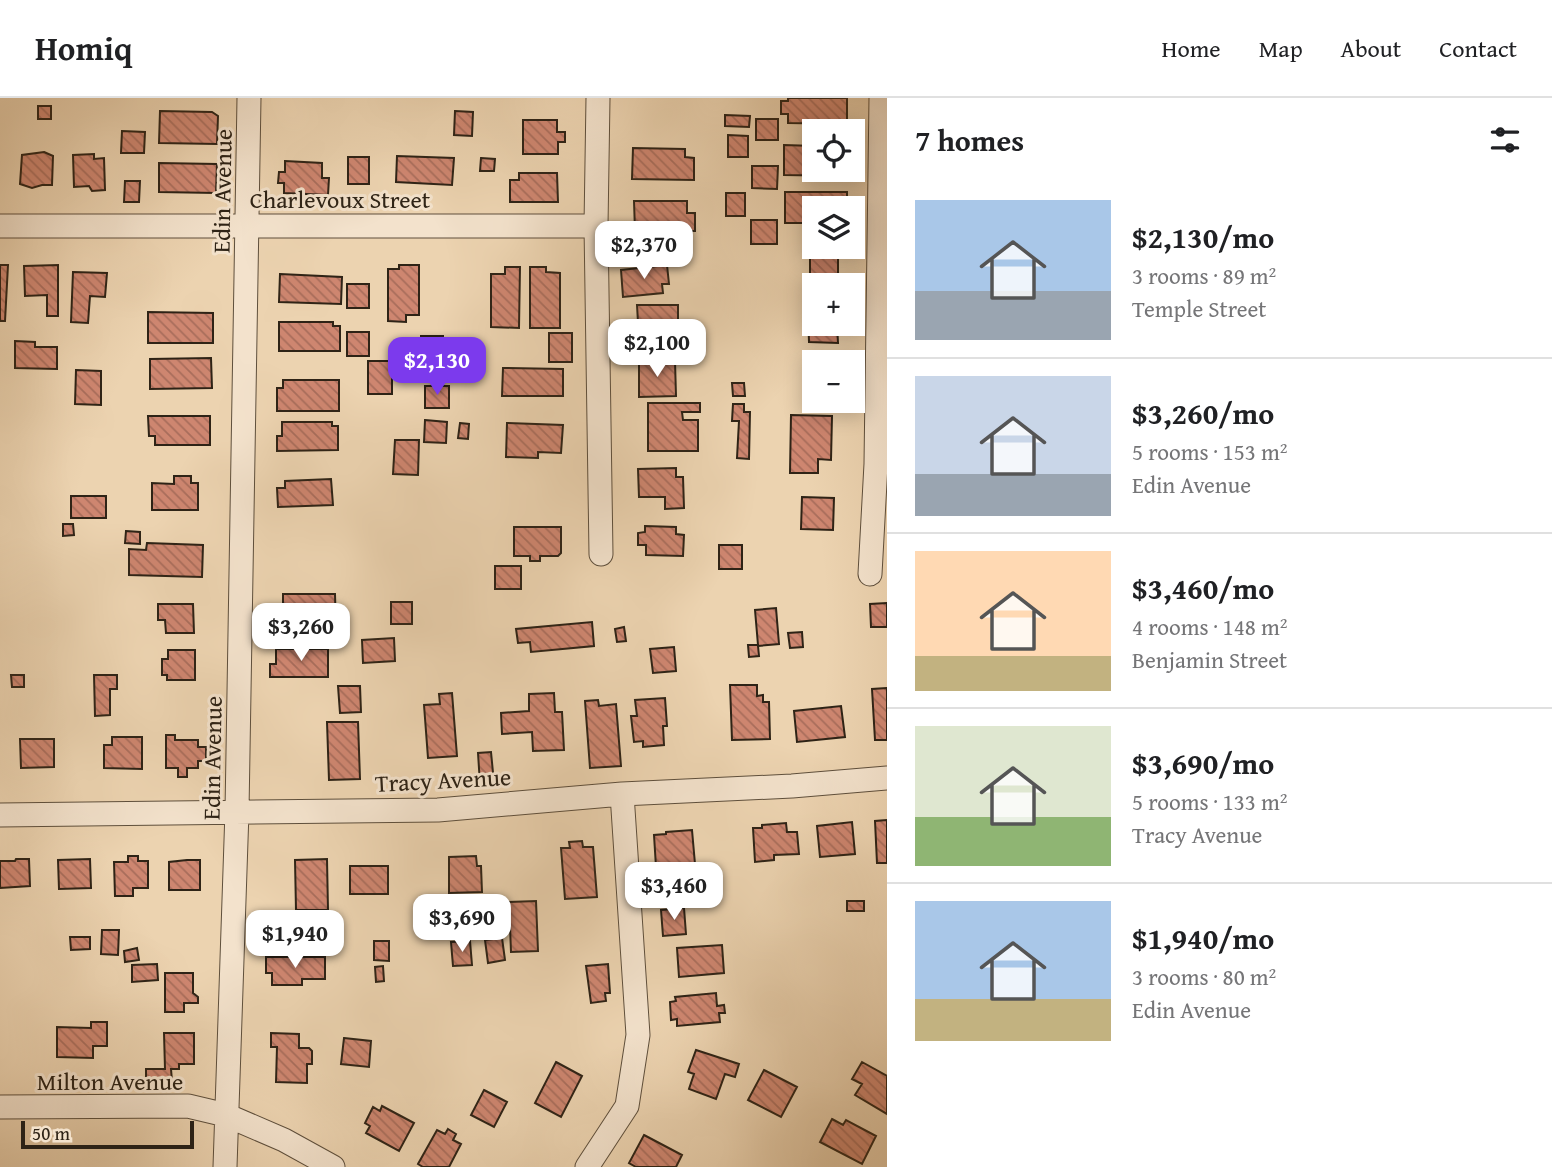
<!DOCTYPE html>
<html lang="en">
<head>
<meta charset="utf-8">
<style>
  :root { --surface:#fff; --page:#f6f6f6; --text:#202124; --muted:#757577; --line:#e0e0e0; --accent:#7c3aed }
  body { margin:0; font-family:"Gentium Book Plus",serif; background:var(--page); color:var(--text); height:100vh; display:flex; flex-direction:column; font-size:26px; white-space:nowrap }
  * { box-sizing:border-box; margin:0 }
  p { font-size:23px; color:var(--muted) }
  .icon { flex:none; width:38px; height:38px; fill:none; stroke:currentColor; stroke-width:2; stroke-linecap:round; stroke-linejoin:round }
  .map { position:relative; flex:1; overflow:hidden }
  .drawer { display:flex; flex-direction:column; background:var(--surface); width:665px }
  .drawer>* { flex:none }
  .fabs { position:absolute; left:802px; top:21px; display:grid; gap:14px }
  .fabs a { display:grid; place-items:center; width:63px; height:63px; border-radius:0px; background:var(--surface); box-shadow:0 4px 18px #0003; font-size:35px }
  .scale { position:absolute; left:21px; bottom:18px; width:173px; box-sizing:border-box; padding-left:7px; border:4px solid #2e2316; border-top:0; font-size:19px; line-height:24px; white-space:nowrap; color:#2e2316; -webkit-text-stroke:5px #f3e2cc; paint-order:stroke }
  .price { position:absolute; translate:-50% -60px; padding:0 16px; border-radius:14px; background:#fff; color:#222; font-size:23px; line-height:46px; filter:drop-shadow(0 2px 4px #0008) }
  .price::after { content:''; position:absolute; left:50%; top:42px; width:21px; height:16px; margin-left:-10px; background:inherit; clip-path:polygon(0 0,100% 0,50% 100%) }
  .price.current { background:var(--accent); color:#fff }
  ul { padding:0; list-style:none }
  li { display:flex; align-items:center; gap:21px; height:175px; padding:0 28px }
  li+li { border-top:2px solid var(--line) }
  li span { display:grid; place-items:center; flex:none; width:196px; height:140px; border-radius:0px; color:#555 }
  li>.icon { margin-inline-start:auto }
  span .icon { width:84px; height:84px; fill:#fffc; stroke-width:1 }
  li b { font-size:30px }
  h2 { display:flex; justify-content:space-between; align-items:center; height:84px; padding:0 28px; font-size:30px }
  header { display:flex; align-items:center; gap:42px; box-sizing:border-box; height:98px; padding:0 35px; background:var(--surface); border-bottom:2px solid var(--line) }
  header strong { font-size:33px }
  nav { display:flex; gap:38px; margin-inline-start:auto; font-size:24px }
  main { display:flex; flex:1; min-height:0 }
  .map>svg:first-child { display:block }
  .building { fill:url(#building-back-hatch); stroke:#2e2316; stroke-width:2 }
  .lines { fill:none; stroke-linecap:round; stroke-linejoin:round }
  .street-casing { stroke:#5e4f3c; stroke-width:25 }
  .street { stroke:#f3e2cc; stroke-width:23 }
  .labels { text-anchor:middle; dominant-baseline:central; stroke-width:6; stroke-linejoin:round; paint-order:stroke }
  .street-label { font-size:24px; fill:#2e2316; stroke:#f3e2cc }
</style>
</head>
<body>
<header>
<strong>Homiq</strong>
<nav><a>Home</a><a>Map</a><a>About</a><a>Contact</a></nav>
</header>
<main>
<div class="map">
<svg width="887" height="1069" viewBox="0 0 887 1069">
  <defs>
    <pattern id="building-back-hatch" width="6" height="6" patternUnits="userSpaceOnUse" patternTransform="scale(1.75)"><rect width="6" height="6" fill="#ce8670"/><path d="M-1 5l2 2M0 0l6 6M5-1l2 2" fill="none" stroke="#a86d5b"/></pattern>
  </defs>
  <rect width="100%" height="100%" fill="#ecd3b0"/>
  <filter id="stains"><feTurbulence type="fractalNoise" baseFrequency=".00286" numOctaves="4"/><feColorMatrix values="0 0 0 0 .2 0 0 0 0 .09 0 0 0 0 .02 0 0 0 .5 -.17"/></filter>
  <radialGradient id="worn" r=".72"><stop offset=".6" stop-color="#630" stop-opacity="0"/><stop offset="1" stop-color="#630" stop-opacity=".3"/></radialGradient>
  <path class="building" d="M788,0H847V26L788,25V16H781V3H788Z
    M38,8H51V21H38Z
    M160,13L212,14L218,18L217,46L159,45Z
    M455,13L473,14L472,38L454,37Z
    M725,17L750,18L749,29L725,28Z
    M756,21H778V42H756Z
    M523,22H557V34H565V44H558V56H523Z
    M122,33L145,34L144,55H121Z
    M728,37L748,38V59H728Z
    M784,47L814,48V72H846V78L784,77Z
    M633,50L685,51V59L694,60V82L632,81Z
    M44,54L53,58L52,87H42L32,90L20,86L22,57Z
    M94,56V61L104,60L105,92L92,93L89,88L74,89L73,57Z
    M397,58L454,60L452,87L396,84Z
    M348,59H369V86H348Z
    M481,60L495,61L494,73H480Z
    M285,63L322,65V80H329L328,97L284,95V85H278L279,74H285Z
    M159,65L217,66L216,95L159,94Z
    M752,68H778L777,91L752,90Z
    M519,75H557L558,104H510V82H519Z
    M125,83H140L139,104H124Z
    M785,94H847V110H814V125H785Z
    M726,95H745V118H726Z
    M634,103H687V115H695V133H635Z
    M751,122H777V146H751Z
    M838,157V187H814V191H810V158Z
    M0,167H8L5,223H0Z
    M58,167V218H47V197L25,198L24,168Z
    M399,167H419V217H406V224L388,223V171H399Z
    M667,167L669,186H662L663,195L623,199L621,172Z
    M505,169H520L519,230L491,229V176H505Z
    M530,169H546V174L560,175V230H530Z
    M73,174L107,175L105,199L90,198L88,225L71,224Z
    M280,176L342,179L341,206L279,204Z
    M347,186H369V210H347Z
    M637,207H678V222H671V241L639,242Z
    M808,211H814V226H837L838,245L809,244Z
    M148,214L213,215V245H148Z
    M279,224H333V228H340V253H279Z
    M347,234H369V258H347Z
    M549,235H572V264H549Z
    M421,238H443V262H421Z
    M15,243L35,244V249H57V271L15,270Z
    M211,260L212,290L150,291V261Z
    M368,263H392V296H368Z
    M675,263L676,298L639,299V264Z
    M808,264H814V296H805V291H809Z
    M503,270L563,271V298H502Z
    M76,272L101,273V307L75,306Z
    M283,282H339V313H277V290H283Z
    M732,285H744L745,298H733Z
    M425,288H449V310H425Z
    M648,305H700V314H682L683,322H698V353H648Z
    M733,306H744V314H750L749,361L737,360L739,323H732Z
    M791,317L832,318L831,362L818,361V375H790Z
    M148,318H210V347H155V338H149Z
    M425,322L447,324L446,345L424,344Z
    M282,324H332V328H338V352L277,353V338H282Z
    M460,325L469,326L468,341L458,340Z
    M507,325L563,327L561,355L538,354V360L506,359Z
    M395,342H419L418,377L393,376Z
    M676,370V379H683L684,410L665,411V399H639L638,371Z
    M174,378H191V385H198V412H152V385L174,386Z
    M331,381L333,407L278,409L277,390H285V383Z
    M71,398H106V420H71Z
    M802,399L834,400L833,432L801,431Z
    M63,426H73L74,437L63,438Z
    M645,428L676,429V436L684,437L683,458L646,457V447H638V435L645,434Z
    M514,429H561V455L558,458H540V463H530V458H514Z
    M126,433L140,434V446L125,445Z
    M147,445L203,447L202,479L129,477V451L146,452Z
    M719,447H742V471H719Z
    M495,468H521V491H495Z
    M283,496H335L336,532H291V529H283Z
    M391,504H412V526H391Z
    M887,505V529H871L870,506Z
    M158,506H193L194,535H166L165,522H158Z
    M776,510L779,546L758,548L759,558L749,559L748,547H758L755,512Z
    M592,524L594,548L531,554L530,544L518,545L516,531Z
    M624,529L626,543L617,544L615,531Z
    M802,534L803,549L790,550L788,535Z
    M394,540L395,563L363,565L362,542Z
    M674,549L676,573L653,575L650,551Z
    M276,551H328V579H270V566H276Z
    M168,552H195V582H167V577H162V561H168Z
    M11,577H24V589H12Z
    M94,577H117V591H110V617L95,618Z
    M730,587H757V598L763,597V604H769L770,641L732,642Z
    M338,588H360L361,614L340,615Z
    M887,590V642H875L872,591Z
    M452,595L457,658L428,660L424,607L440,606L439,596Z
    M554,595L555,614H562L564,652L533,653L532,634L502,636L501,615L529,613V596Z
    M665,600L667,628H663L664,647L643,649V643L634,644L631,618H637L635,602Z
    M598,602L599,608L616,606L621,668L590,670L585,603Z
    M841,608L845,639L797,644L794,613Z
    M327,624H358L360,681L329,682Z
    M166,637H175V642H198V649H206V663H198V670H187V679H178V670H166Z
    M112,639H142V671L104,670V647H112Z
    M20,641H54V669L21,670Z
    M491,654L494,685L480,686L478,655Z
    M887,722V765H877L875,723Z
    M852,724L855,756L820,759L817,728Z
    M786,725L787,734H797L799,756L774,757V762L755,764L753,730H762V727Z
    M692,732L695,766L677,767L678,775L661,776V769H656L654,737L666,736V734Z
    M582,743L583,749H593L597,799L565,801L561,750H570L569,744Z
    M128,758H138V763H148V790H133V798H115L114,764H128Z
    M476,758L477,768H481L482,794L449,795V759Z
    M16,761H29L30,788L0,790V763H15Z
    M90,761L91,790L59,791L58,762Z
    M327,761L328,812H296L295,762Z
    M187,762H200V792H169V764Z
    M350,768H388V796H350Z
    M536,803L538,853L511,854L509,804Z
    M847,803H864V813H847Z
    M684,810L686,836L663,838L661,812Z
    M324,818L337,819L336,845H323Z
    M102,832H119L118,857L101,856Z
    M70,839H90V851L71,852Z
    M502,840L505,862L488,865L485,842Z
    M374,843H389V863L374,862Z
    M470,843L472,867L453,868L451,844Z
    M722,847L724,875L679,879L677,850Z
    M137,850L139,862L125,864L124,853Z
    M266,859H325V881H302V887H272V875H266Z
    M157,866L158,882L132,884V867Z
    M608,866L610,895H605L606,903L591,905L586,868Z
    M383,868L384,883L376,884L375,869Z
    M165,875H193V895L198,899V905H184V914H165Z
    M716,895L717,908L724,907L725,915H719L720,924L677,928V921L671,922L670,904L676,903L675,899Z
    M91,924H107V948H93V960L57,959V929L91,930Z
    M164,935H194V966H179V971H171L172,983H146V971H165Z
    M271,935L299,936V950H309L312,953V966H307V985L276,984L277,949H271Z
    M344,940L371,943L369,969L341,966Z
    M696,952L739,966L735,979L725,976L716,1001L689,991L694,976L688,974Z
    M556,964L582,978L561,1019L535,1005Z
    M862,964L887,978V1016L855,997L862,986L852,981Z
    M764,972L797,989L781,1019L748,1002Z
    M484,992L507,1004L494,1029L471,1017Z
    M382,1008L414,1025L399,1053L366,1035L370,1028L365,1025L373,1009L380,1013Z
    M832,1021L843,1027L846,1022L876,1038L862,1066L820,1044Z
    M448,1031L456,1036L453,1042L461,1046L449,1069H423L418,1066L437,1032L445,1036Z
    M644,1037L682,1057L676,1069H636L629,1065Z"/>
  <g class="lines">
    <defs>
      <path id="street" d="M598,0L596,128L601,456
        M0,128H596
        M870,476L876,366L881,0
        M0,717L438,712L622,696L792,688L887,680
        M0,1009L188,1008L226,1017L284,1042L333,1069
        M225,1069L237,713L249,0
        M587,1069L627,1008L638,937L622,696"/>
    </defs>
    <use href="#street" class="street-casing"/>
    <use href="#street" class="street"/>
  </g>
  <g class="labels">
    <g class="street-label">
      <text transform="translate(222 93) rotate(-89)">Edin Avenue</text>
      <text x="340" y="101">Charlevoux Street</text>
      <text transform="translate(212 660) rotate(-89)">Edin Avenue</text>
      <text transform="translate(443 682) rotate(-3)">Tracy Avenue</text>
      <text x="110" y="983">Milton Avenue</text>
    </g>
  </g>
  <rect width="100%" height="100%" filter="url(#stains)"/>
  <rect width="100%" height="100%" fill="url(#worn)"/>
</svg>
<div class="fabs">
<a><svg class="icon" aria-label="locate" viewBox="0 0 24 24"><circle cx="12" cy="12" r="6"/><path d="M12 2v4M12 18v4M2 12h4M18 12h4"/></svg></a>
<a><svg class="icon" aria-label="layers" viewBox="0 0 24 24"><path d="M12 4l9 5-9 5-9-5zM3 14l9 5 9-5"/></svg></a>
<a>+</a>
<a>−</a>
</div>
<div class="scale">50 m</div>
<b class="price" style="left:644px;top:183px">$2,370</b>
<b class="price" style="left:657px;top:281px">$2,100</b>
<b class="price current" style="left:437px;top:299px">$2,130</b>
<b class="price" style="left:301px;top:565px">$3,260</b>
<b class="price" style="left:674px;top:824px">$3,460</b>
<b class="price" style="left:462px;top:856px">$3,690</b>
<b class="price" style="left:295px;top:872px">$1,940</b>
</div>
<section class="drawer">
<h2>7 homes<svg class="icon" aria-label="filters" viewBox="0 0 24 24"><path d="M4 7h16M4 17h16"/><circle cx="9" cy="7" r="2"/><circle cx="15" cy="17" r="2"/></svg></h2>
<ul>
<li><span style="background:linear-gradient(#a9c7e8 65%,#9aa5b1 0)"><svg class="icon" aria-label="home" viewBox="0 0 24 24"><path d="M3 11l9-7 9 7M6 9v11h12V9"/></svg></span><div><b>$2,130/mo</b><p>3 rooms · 89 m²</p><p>Temple Street</p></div></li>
<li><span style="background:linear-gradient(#c9d6e8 70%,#9aa5b1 0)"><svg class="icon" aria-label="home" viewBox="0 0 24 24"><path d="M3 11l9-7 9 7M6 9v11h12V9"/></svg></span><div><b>$3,260/mo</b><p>5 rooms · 153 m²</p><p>Edin Avenue</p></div></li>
<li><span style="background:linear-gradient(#ffd9b3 75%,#c2b280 0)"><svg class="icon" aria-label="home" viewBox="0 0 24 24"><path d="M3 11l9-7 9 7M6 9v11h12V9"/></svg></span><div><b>$3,460/mo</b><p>4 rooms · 148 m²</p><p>Benjamin Street</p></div></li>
<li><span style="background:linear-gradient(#dfe7d0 65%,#8fb573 0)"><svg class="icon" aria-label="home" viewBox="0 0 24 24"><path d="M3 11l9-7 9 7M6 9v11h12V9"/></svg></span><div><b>$3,690/mo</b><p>5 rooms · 133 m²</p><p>Tracy Avenue</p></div></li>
<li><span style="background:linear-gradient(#a9c7e8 70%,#c2b280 0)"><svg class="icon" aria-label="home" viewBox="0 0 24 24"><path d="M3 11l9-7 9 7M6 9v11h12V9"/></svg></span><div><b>$1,940/mo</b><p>3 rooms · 80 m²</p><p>Edin Avenue</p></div></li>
</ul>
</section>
</main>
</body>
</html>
